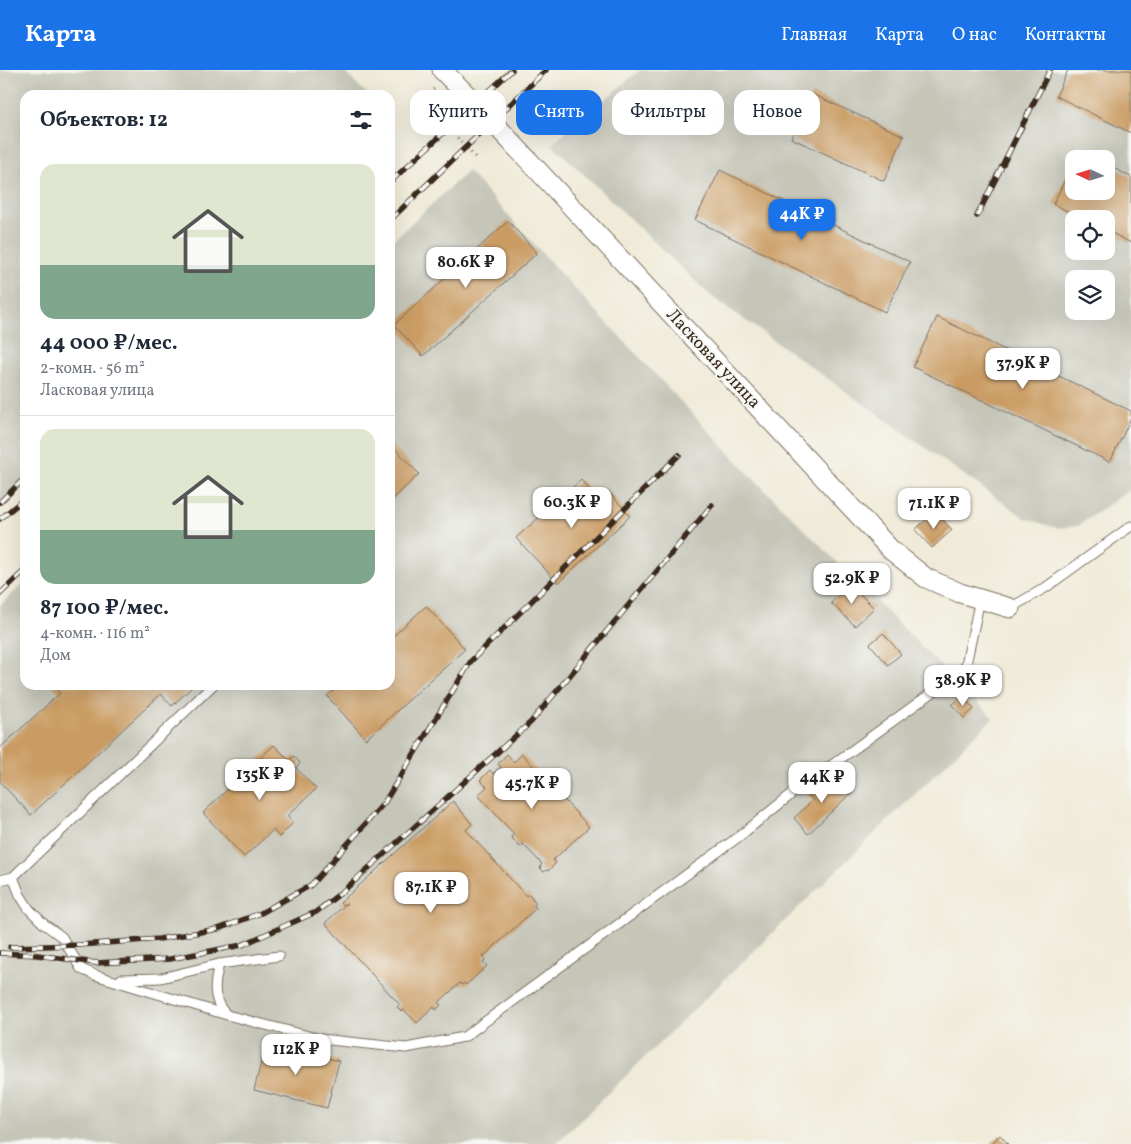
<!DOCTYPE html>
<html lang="ru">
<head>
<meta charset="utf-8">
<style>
  :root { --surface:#fff; --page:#f2f2f3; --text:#1f2937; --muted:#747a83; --line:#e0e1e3; --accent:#1a73e8 }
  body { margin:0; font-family:Vollkorn,serif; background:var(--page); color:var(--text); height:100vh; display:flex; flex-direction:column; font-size:19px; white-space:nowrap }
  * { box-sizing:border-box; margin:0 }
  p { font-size:16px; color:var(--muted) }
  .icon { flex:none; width:28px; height:28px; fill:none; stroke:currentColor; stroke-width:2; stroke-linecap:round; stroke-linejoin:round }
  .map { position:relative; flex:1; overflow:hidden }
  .side { position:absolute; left:20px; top:20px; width:375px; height:600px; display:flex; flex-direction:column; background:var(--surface); border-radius:15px; box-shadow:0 5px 20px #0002 }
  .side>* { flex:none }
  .top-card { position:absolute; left:410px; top:20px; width:475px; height:45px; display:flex; gap:10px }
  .needle { width:32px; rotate:274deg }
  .controls { position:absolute; left:1065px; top:80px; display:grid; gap:10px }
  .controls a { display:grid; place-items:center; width:50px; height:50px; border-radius:10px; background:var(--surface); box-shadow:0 5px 20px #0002; font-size:25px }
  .price { position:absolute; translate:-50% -42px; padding:0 11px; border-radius:10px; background:#fff; color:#222; font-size:16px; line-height:32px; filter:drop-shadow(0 1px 2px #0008) }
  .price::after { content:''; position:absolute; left:50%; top:30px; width:15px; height:11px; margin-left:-8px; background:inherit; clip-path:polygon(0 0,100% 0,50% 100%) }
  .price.on { background:var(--accent); color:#fff }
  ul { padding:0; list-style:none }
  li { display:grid; align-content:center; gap:10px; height:265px; padding:0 20px }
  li+li { border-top:1px solid var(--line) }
  li span { display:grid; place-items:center; height:155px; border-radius:15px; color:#555 }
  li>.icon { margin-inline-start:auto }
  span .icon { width:90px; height:90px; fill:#fffc; stroke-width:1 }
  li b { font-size:21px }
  h2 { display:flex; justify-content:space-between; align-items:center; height:60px; padding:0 20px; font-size:21px }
  .pill { padding:0 18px; border-radius:15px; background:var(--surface); box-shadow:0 5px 20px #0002; font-size:18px; line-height:45px }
  .pill.on { background:var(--accent); color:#fff }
  header { display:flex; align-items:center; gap:30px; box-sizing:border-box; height:70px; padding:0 25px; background:var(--accent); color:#fff }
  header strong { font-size:24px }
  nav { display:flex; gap:28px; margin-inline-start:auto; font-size:18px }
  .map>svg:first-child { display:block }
  .industrial { fill:#c5c5b8; fill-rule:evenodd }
  .building { fill:#ca9c64 }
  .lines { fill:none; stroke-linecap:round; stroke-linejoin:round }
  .lane-casing { stroke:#7a6e5f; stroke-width:11 }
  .street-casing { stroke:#7a6e5f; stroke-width:21 }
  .path { stroke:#7a6e5f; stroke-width:3; stroke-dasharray:1 4; stroke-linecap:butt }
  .lane { stroke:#fff; stroke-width:9 }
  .street { stroke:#fff; stroke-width:19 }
  .rail-casing { stroke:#3b2a1e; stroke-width:5.5 }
  .rail { stroke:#f6f6f2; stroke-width:4; stroke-dasharray:11; stroke-linecap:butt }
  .labels { text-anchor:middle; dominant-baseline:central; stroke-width:4; stroke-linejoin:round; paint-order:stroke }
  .street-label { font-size:18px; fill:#3b2a1e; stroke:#f6f6f2 }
</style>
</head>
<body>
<header>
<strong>Карта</strong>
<nav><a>Главная</a><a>Карта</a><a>О нас</a><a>Контакты</a></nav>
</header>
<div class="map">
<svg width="1131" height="1074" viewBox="0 0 1131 1074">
  <rect width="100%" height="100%" fill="#f6f6f2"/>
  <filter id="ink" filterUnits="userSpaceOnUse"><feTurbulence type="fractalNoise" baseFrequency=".02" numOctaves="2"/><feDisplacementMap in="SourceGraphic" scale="10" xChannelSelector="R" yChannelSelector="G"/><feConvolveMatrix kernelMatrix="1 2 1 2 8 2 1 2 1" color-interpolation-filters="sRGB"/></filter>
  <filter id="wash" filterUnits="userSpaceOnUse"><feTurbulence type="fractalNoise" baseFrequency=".0096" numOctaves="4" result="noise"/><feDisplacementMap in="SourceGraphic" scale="20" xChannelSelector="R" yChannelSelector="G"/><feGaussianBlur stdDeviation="1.12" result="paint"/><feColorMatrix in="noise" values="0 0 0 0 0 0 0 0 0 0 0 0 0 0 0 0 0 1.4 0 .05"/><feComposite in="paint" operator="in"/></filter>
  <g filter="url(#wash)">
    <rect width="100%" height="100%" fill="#f0ebd8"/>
    <path class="industrial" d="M0,0H342L368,25H25V416L0,440Z
      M640,0H1131V419L1078,456L1056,458L1025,448L711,226L552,74ZM1074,89H1106V121H1074ZM1074,149H1106V181H1074ZM1074,209H1106V241H1074Z
      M468,101L561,204L749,404L993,648L556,1074H0V535L25,512V615H390V173Z"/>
    <g id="blocks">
      <path class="building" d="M1068,0H1131V63L1056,26Z
        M812,24L904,66L884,111L791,68Z
        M1079,81L1095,89H1075Z
        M1074,91V121H1106V94L1131,107V173L1106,160V149H1083L1053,134Z
        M720,100L910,192L885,242L695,150Z
        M508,151L537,183L423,286L394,255Z
        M937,247L1131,341V348L1110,392L913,297Z
        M390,373L419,404L390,432Z
        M581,410L596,426L601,421L605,425L609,422L630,446L558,513L516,468Z
        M935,441L952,460L932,478L915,460Z
        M850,514L874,538L855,556L831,533Z
        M426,536L465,579L366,669L327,626L340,615H390V569Z
        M883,563L901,584L888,595L870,574Z
        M52,615H194L172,636L161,624L31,745L0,712V678L60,623Z
        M962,626L974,639L964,648L952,635Z
        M274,675L289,690L294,686L300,693L296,698L316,719L287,746L293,753L279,767L273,760L244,787L203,743Z
        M507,684L514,692L522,684L589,757L553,790L556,793L548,801L547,800L544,802L540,798L541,797L540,796L542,794L523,774L520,777L511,767L514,764L478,725L487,717L480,710L490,700L493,704L501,697L498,694Z
        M837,706L852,722L808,764L794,748L813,730L806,723L813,716L820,723Z
        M453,731L472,754L466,760L526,826L529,824L536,833L534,835L536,838L483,887L485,890L483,892L487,896L466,915L464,913L462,915L460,913L438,933L441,935L436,940L434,937L417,953L404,940L402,942L397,937L400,935L325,853L347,833L342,835L340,833L342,831Z
        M266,973L339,991L327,1038L254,1020Z
        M1000,1065L1008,1074H991Z"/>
    </g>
  </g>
  <g filter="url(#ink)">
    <use href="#blocks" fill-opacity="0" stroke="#7a6e5f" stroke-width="1"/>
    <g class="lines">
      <defs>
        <path id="lane" d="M1010,538L1045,518L1131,456
          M13,807L20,825L29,839L44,854L62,867L81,899L95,905L227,945L320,969L406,978L464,967L741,765L793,723L965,599L980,529
          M0,810L13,807L213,615
          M219,894C215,911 211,929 225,943
          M121,909L161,908L219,894L279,886"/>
        <path id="street" d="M442,0L476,34L891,480L926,508L960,523L1010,538"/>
      </defs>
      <use href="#lane" class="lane-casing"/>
      <use href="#street" class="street-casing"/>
      <path class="path" d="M434,19L421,30L434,42L425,50L429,54L437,45L475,87"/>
      <use href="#lane" class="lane"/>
      <use href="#street" class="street"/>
      <defs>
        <path id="rail" d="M390,112L512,0
          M977,146L1050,0
          M390,150L546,0
          M0,432L25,408
          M0,449L25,428
          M0,524L25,500
          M10,877L80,875L159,869L218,859L261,843L311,815L384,733L471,591L679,385
          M0,883L37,885L96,893L170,889L242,875L316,842L342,822L531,652L712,435"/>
      </defs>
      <use href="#rail" class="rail-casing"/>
      <use href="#rail" class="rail"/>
    </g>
  </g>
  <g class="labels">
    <g class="street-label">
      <text transform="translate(713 289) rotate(47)">Ласковая улица</text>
    </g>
  </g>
</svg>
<div class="controls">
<a><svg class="needle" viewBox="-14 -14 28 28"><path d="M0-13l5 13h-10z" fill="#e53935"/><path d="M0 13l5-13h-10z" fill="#747a83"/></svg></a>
<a><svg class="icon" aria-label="locate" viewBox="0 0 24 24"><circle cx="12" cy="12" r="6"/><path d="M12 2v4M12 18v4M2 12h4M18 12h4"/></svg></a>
<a><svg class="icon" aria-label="layers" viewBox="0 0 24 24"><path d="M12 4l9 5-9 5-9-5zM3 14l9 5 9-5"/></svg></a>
</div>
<b class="price on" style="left:802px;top:171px">44K ₽</b>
<b class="price" style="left:466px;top:219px">80.6K ₽</b>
<b class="price" style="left:1023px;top:320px">37.9K ₽</b>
<b class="price" style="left:572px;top:459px">60.3K ₽</b>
<b class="price" style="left:934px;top:460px">71.1K ₽</b>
<b class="price" style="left:852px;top:535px">52.9K ₽</b>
<b class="price" style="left:963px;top:637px">38.9K ₽</b>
<b class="price" style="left:260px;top:731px">135K ₽</b>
<b class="price" style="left:822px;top:734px">44K ₽</b>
<b class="price" style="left:532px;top:740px">45.7K ₽</b>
<b class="price" style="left:431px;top:844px">87.1K ₽</b>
<b class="price" style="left:296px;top:1006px">112K ₽</b>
<div class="top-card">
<a class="pill">Купить</a>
<a class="pill on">Снять</a>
<a class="pill">Фильтры</a>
<a class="pill">Новое</a>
</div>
<section class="side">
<h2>Объектов: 12<svg class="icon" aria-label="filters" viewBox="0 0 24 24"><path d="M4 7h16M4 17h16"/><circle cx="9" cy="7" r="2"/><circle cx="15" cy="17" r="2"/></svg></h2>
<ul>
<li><span style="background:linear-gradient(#dfe7d0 65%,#7fa58c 0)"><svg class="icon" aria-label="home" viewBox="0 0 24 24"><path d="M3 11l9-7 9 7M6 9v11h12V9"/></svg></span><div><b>44 000 ₽/мес.</b><p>2-комн. · 56 m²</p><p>Ласковая улица</p></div></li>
<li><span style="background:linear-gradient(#dfe7d0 65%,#7fa58c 0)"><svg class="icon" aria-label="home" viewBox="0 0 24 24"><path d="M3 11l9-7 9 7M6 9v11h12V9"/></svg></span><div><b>87 100 ₽/мес.</b><p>4-комн. · 116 m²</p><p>Дом</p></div></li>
</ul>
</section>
</div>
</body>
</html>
